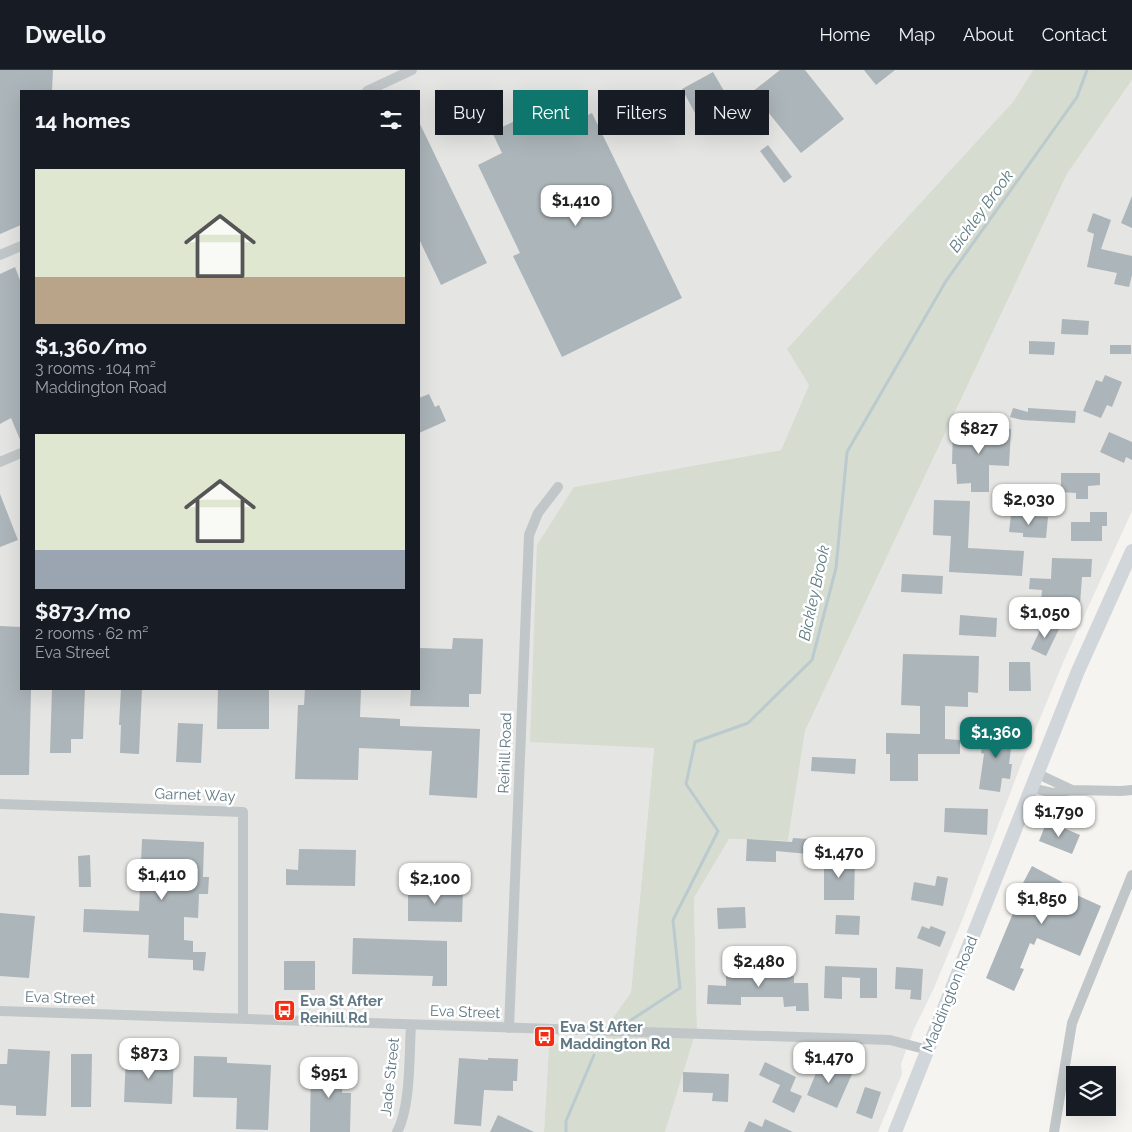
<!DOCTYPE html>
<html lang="en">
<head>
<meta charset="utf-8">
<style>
  :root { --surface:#171b24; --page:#20242c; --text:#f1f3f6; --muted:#9ea1a6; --line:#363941; --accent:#0f766e }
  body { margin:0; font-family:Raleway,sans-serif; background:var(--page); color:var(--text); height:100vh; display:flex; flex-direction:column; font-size:19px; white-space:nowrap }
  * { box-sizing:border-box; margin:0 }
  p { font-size:16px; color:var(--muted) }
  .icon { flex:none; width:28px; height:28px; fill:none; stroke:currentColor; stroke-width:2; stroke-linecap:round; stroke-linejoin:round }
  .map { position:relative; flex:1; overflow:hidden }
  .drawer { position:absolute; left:20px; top:20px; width:400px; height:600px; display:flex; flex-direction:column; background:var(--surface); border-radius:0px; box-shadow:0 5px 20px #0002 }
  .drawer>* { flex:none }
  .top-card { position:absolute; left:435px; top:20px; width:475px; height:45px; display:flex; gap:10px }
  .tools { position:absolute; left:1066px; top:996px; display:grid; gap:10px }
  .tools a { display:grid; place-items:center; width:50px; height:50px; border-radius:0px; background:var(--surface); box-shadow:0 5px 20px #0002; font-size:25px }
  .price { position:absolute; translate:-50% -42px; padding:0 11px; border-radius:10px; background:#fff; color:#222; font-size:16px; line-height:32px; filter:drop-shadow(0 1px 2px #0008) }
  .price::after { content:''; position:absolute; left:50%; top:30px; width:15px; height:11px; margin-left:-8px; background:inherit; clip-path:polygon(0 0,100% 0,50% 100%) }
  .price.selected { background:var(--accent); color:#fff }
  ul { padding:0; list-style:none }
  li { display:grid; align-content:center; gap:10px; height:265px; padding:0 15px }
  li span { display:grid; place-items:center; height:155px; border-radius:0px; color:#555 }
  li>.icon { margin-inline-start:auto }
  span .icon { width:90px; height:90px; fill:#fffc; stroke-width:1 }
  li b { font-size:21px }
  h2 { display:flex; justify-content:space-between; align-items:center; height:60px; padding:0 15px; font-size:21px }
  .chip { padding:0 18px; border-radius:0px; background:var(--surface); box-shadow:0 5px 20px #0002; font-size:18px; line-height:45px }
  .chip.selected { background:var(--accent); color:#fff }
  header { display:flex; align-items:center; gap:30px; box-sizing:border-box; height:70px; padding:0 25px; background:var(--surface); border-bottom:1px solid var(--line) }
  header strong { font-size:24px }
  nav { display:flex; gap:28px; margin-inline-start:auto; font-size:18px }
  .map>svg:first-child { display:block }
  .built { fill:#e5e5e3; fill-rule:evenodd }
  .green { fill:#d6dcd0 }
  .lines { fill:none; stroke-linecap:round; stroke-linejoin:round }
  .stream { stroke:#bbcace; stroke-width:3 }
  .building { fill:#acb5b9 }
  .minor { stroke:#c1c6c9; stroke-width:10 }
  .secondary { stroke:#d0d6da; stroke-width:14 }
  .labels { text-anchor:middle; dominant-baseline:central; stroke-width:5; stroke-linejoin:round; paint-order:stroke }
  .street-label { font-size:15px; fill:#607884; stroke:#fff }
  .poi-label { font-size:15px; font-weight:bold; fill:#607884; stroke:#fff; text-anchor:start }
  .water-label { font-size:16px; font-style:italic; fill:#5b7b82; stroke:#fff }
</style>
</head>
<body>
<header>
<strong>Dwello</strong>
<nav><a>Home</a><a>Map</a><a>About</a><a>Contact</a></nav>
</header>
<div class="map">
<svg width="1132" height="1062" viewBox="0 0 1132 1062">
  <rect width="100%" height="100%" fill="#f5f4f0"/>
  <path class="built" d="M0,0H1033L1013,32L809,315L781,380L574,417L654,677L631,922L597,971L549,974L544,1062H0ZM21,21H419V619H21Z
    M1132,10V441L1065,588L1022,692L963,848L934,918L914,959L901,994L902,1004L878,1062H663H665L697,958L694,828L729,769L788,771L805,661L1067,104Z"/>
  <path class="green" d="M1033,0H1132V10L1067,104L805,661L788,771L729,769L694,828L697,958L665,1062H544L549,974L597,971L631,922L654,678L530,672L537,475L574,417L781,380L809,315L787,279L1013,32Z"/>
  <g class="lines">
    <path class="stream" d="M631,950L680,918L673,850L718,761L686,714L695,672L748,653L812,590L836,498L847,382L946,211L1077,27L1087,0
      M566,1062V1051L594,985"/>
  </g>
  <path class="building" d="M0,0H53L52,21H21V155L0,164Z
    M780,0H805L844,49L801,83L752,22Z
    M864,0H895L876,15Z
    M713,2L731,33L708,46L703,38L695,43L682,19Z
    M555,31L560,41L573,35L579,49L592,43L682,228L562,287L513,186L520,183L478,95L502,83L492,62Z
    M419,52L487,193L441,215L419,169Z
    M768,75L792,107L784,113L760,81Z
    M1132,126V158L1121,153Z
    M1093,143L1111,150L1101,179L1132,186V205L1129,217L1114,214L1117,203L1087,197L1094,164L1087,161Z
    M15,197L21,213V372L11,348L0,354V204Z
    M1062,249L1089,251L1088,265L1061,264Z
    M1029,271L1055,272L1054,285L1029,284Z
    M1110,275H1131V284H1110Z
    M1105,305L1122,312L1112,337L1107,335L1101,348L1083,341L1096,310L1102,312Z
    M429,324L435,337L439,335L446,351L419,363V328Z
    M1013,338L1028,342V338L1076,341L1075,353L1022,350L1010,347Z
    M953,358L1011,359L1009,396L989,395V422H971V413L957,414L956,394H952Z
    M1109,362L1132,372V390L1126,387L1124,393L1100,382Z
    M1061,403H1100V415L1088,416V429H1076V423L1061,422Z
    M0,424L18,470L0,477Z
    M934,430L970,431L968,478L1024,481L1022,506L949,502L951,466L933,465Z
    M1090,442H1107V456H1102V471H1071V452H1090Z
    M1011,445L1048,447L1046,468L1023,467V463L1009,462Z
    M1052,488L1092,489L1091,507H1082L1080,534L1041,531L1042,520L1029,519L1030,508L1051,509Z
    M902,504L943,506L942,524L901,522Z
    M960,545L997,548L996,567L959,565Z
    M1044,552L1059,559L1046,586L1031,579Z
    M0,556L21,557V619H31L29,705H0Z
    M453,568L483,569L481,624H469V637L410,636L411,619H419V578L452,579Z
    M903,584L979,586L978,623L968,622V637L945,636V669L960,670V684H918V711H890V684H886V663L920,664V636L901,635Z
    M1009,592H1030L1031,621H1009Z
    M52,619H85L83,669H71V683H50Z
    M121,619H142L139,684L120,683L121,655H119Z
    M218,619H269V659H217Z
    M305,619H361L360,647L400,649V656L480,659L477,728L429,725L432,681L359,678L358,710L295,709L298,635H304Z
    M178,653L203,654L201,693L176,692Z
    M994,654L1008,655L1006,670L1012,671L1009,694H1012L1010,709L1002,708L1000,722L979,719L984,684L981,683L983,666L993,667Z
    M812,687L856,689L855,704L811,701Z
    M945,738L988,739L987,765L944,762Z
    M1047,751L1080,765L1072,784L1039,771Z
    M793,768L809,769L808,784L776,781V792L746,791L747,769L792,772Z
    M142,769L204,772L203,807H209L208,824H199L198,848L184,847V870L193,871V882H206L204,901L193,900V890L148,888L149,865L83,862L84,839L139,841Z
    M299,779L356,780L355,816L286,815V799L298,800Z
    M90,785L91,817H79L78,786Z
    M824,788H855L854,830H824Z
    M1032,796L1062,812L1059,817L1101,836L1080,886L1037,868L1034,875L1030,873L1020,898L1024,899L1014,921L986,908L1016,836L1015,835L1027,815L1023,813Z
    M937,806L948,808L943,836L911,830L914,812L935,816Z
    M408,818L463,819L462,852L408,851Z
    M745,837L746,858L718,859L717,838Z
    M0,843L35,846L29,908L0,906Z
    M836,845L860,846L859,865L835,864Z
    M922,856L929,859L931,856L946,862L940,877L917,868Z
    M353,868L447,871V916H432L433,906L352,904Z
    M284,891H315V920H284Z
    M734,895H769V908L794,906V913H808L809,941H796V936L784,937L783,927H741V935L707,934L708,915L726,916V903H734Z
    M825,896L877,898V928H860V908L842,907V929L824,928Z
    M896,897L923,899L921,930L910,929L911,920L895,919Z
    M8,979L50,981L46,1046L16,1045V1036L0,1035V994H7Z
    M71,984H92L91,1037H71Z
    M126,985L141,986V992L159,993L160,985L174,986L172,1034L124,1032Z
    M194,986L227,987V993L271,995L268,1060L236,1059L237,1028L193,1027Z
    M459,988L488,990V988L518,989L517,1011H513V1021L484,1020L481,1056L454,1054Z
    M311,991H343L342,1023H351L350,1062H310Z
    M821,991L852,1004L837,1038L807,1025Z
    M765,992L796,1007L790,1021L802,1026L794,1043L772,1032L780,1015L759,1005Z
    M683,1002L729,1004L728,1032L712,1031L713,1023L683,1022Z
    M865,1017L881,1022L872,1049L856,1043Z
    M498,1045L534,1062H490Z
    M765,1049L793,1062H744L749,1051L762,1057Z"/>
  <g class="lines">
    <path class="minor" d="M367,21L412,0
      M0,185L21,176
      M0,392L21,383
      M1038,704L1072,720
      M1032,718L1053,723L1072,720L1121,721L1132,720
      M0,734L243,742V948
      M0,941L890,970L928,980
      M509,958L529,465L538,443L558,417
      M397,1062C411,1037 409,984 411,955
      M1054,1062L1072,953L1132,805"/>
    <path class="secondary" d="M895,1062L1078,601L1132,481"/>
  </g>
  <defs>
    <symbol id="bus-square" viewBox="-11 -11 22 22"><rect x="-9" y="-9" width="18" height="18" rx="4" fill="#f32d11" stroke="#fff"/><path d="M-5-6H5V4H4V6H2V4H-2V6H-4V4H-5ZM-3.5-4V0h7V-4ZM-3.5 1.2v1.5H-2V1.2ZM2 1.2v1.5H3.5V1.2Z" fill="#fff"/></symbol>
  </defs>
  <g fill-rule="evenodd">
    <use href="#bus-square" x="272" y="928" width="25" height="25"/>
    <use href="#bus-square" x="532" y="954" width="25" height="25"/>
  </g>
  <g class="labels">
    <g class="street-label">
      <text transform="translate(505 683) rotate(-88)">Reihill Road</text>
      <text transform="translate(195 725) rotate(2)">Garnet Way</text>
      <text transform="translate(950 924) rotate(-68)">Maddington Road</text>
      <text transform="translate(60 928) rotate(2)">Eva Street</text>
      <text transform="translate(465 942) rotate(2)">Eva Street</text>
      <text transform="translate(390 1007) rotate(-84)">Jade Street</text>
    </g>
    <g class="poi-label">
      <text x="300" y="931">Eva St After<tspan x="300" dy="17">Reihill Rd</tspan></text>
      <text x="560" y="957">Eva St After<tspan x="560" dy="17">Maddington Rd</tspan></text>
    </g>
    <g class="water-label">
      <text transform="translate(981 141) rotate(-54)">Bickley Brook</text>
      <text transform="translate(814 523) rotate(-78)">Bickley Brook</text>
    </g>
  </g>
</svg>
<div class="tools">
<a><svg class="icon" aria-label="layers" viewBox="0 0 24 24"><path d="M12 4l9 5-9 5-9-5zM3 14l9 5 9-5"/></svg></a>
</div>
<b class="price" style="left:576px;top:157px">$1,410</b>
<b class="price" style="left:979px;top:385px">$827</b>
<b class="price" style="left:1029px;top:456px">$2,030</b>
<b class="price" style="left:1045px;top:569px">$1,050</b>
<b class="price selected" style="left:996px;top:689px">$1,360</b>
<b class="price" style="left:1059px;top:768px">$1,790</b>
<b class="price" style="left:839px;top:809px">$1,470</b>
<b class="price" style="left:162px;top:831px">$1,410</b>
<b class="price" style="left:435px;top:835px">$2,100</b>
<b class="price" style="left:1042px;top:855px">$1,850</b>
<b class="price" style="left:759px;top:918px">$2,480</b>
<b class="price" style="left:149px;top:1010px">$873</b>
<b class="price" style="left:829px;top:1014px">$1,470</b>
<b class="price" style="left:329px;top:1029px">$951</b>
<div class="top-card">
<a class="chip">Buy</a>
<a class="chip selected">Rent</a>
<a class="chip">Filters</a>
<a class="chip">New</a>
</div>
<section class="drawer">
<h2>14 homes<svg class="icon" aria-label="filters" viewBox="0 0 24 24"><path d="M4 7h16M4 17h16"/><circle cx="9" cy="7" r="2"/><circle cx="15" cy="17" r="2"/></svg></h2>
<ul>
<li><span style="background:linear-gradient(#dfe7d0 70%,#b9a48a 0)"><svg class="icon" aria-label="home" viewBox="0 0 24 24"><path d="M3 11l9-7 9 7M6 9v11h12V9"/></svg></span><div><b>$1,360/mo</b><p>3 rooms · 104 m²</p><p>Maddington Road</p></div></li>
<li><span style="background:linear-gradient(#dfe7d0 75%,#9aa5b1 0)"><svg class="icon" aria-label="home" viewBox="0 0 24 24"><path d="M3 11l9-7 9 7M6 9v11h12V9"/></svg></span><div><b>$873/mo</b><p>2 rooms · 62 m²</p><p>Eva Street</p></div></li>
</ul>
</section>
</div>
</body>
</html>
